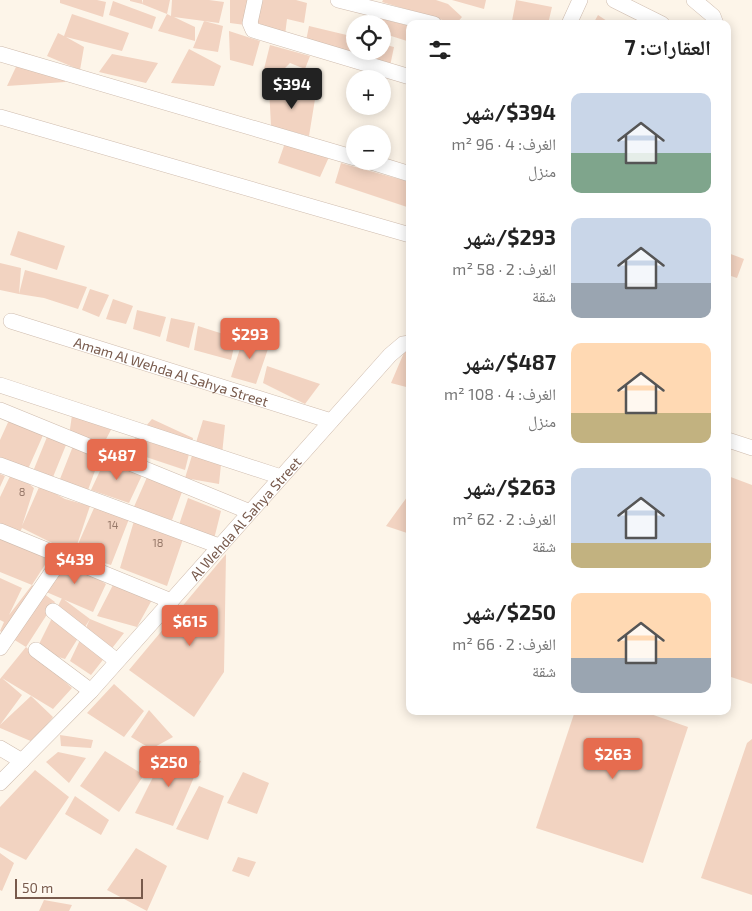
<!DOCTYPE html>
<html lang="ar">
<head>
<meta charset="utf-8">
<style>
  :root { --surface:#fff; --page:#f6f6f6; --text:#222; --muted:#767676; --accent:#e66c4f }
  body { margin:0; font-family:"Exo 2","Noto Naskh Arabic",sans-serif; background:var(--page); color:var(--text); direction:rtl; height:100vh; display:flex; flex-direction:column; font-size:19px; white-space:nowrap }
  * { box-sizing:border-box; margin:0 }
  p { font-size:16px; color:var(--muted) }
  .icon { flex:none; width:28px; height:28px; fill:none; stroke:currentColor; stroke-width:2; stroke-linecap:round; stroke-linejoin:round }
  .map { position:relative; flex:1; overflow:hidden; direction:ltr }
  .sheet { position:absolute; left:406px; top:20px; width:325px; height:695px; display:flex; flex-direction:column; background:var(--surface); border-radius:10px; box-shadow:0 2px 12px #0003; direction:rtl }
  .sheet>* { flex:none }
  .fabs { position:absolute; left:346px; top:15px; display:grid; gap:10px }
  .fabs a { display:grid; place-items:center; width:45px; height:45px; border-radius:50%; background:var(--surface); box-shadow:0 2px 12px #0003; font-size:25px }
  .scale { position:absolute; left:15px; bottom:12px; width:128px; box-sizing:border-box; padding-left:5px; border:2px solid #785a4c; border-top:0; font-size:14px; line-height:18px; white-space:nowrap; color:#785a4c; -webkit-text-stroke:4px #fff9f0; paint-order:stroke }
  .price { position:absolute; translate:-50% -42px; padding:0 11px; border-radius:5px; background:var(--accent); color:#fff; font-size:16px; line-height:32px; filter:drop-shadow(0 1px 2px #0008) }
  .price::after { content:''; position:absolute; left:50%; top:30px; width:15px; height:11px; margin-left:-8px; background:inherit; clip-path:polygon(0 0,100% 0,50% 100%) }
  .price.selected { background:#222; color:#fff }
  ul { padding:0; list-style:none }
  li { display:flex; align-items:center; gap:15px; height:125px; padding:0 20px }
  li span { display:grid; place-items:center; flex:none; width:140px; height:100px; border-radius:10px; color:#555 }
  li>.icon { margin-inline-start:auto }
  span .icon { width:60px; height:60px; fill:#fffc; stroke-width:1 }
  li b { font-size:21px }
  h2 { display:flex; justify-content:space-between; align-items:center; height:60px; padding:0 20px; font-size:21px }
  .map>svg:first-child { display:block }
  .building { fill:#f2d3c1 }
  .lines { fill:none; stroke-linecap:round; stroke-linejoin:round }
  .minor-casing { stroke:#cfbcae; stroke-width:16 }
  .minor { stroke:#fff; stroke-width:15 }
  .labels { text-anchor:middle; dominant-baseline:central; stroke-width:4.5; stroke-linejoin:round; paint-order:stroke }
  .number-label { font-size:11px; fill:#967869 }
  .street-label { font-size:14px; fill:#785a4c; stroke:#fff9f0 }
</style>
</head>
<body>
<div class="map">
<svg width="752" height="911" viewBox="0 0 752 911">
  <rect width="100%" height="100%" fill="#fdf5e9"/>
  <path class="building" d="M60,0H97L106,2L103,17L60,3Z
    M130,0H142V4L130,1Z
    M143,0H170L167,14L142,4Z
    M172,0H209L224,2L219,23L174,17L195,27V41L158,31L167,14L171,16Z
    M230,0H248L245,25L230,23Z
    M261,0H296L307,3L304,23L287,19L285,35L256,22Z
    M383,0H436L448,4L462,17L456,24L382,2Z
    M452,0H486L484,9Z
    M516,0L552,7L548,24H520L512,21Z
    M113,1L156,17L152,29L109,15Z
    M72,14L129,33L122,51L66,37L84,47L80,70L47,56L58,33L64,36Z
    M368,15L410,26V42L382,33V24H367Z
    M598,15L607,21L606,24H593Z
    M204,21L223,26L218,52L193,48Z
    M309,26L355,37V51H382V44L394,47L390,66L306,41Z
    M229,31L260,41L253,66L230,60Z
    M270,45L310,56L305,69L290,63L281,72L264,69Z
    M189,49L221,66L214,86L171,83Z
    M23,52L69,70L65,82L7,86Z
    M112,54L158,63L146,83L99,72Z
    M269,87L316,93L309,136L271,126Z
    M285,143L329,157L320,177L278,163Z
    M341,163L410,182V208L335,183Z
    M18,231L65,246L57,270L10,255Z
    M728,253L744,259L737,278L728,275Z
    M0,263L21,268L19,294L0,290Z
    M25,270L87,287L78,309L44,298L19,294Z
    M90,289L109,295L99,317L82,310Z
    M113,299L133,306L126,324L106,319Z
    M137,310L166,317L160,337L133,329Z
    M171,318L195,323L189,348L166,341Z
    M198,326L236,338L231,360L194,350Z
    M244,336L270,343L256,384L231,377Z
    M406,348L410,349V388L391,383Z
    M267,366L320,384L305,404L263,383Z
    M72,415L115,422L102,447L69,436Z
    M10,418L44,433L28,469L0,457V440Z
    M152,419L193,438L185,470L125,450Z
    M203,420L225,425L219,484L185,478Z
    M47,437L66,445L53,477L34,469Z
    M73,446L100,457L88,490L60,479Z
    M106,458L143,473L129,503L91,490Z
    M13,470L34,488L22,526L40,485L65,499L90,506L75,551L94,508L129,519L111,565L74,554L22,528L20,532L0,524V497Z
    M0,474L5,476L0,487Z
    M148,475L183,489L172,520L133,509Z
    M728,476L752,485V684L728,676Z
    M410,493V534L386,526Z
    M188,498L221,511L214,539L179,525Z
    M134,521L183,539L167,586L120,568Z
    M0,531L48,560L32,585L0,572Z
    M226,554L224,672L194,717L129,670Z
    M63,556L106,584L93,612L44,591Z
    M0,578L22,588L9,615L32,585L55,602L26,647L0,631L4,622L0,620Z
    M114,583L153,598L137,627L97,616Z
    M62,598L90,619L65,659L36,650Z
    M90,619L124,633L91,675L70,661Z
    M26,647L72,688L53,709L2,678L22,695L0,725V679Z
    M114,684L144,711L124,737L87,713Z
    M31,696L53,717L33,742L0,728V725Z
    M149,710L173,737L151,749L131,737Z
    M575,711H642L688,727L643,863L536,828Z
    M60,735L93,740L91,748L61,746Z
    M752,739V895L701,878L747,743Z
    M105,751L144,775L119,812L80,786Z
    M166,751L201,761L173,826L135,813Z
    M58,752L86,758L69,783L46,762Z
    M35,770L69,797L26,860L0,847V807Z
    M243,772L269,783L257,814L227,803Z
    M199,786L224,796L208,840L176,829Z
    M75,796L109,820L101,835L65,814Z
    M136,848L167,866L147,911L107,890Z
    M0,853L14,863L2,891L0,890Z
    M238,857L256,862L249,877L232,871Z
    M44,900L72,905L69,911H39Z"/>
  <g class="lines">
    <defs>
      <g id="minor">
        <path d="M255,0L250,23L253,30L410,77"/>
        <path d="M338,0L434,24"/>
        <path d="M614,0L662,24"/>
        <path d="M694,0L713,16L716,24"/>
        <path d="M569,24L580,0"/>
        <path d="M0,54L355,158"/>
        <path d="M0,117L410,235"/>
        <path d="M368,161L410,174"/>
        <path id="s1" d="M11,321L331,421"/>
        <path d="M0,385L281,477"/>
        <path d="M0,410L250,512"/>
        <path d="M728,440L752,448"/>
        <path d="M0,465L219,546"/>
        <path d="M0,531L171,601"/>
        <path d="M53,611L117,661"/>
        <path d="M0,648L63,556"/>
        <path d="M36,650L91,691"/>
        <path d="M0,748L22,761"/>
        <path id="s2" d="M0,783L91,691L390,355L403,344L410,343"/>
      </g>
    </defs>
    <use href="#minor" class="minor-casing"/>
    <use href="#minor" class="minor"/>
  </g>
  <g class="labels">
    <g class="number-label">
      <text x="22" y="491">8</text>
      <text x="113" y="524">14</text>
      <text x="158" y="542">18</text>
    </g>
    <g class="street-label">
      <text stroke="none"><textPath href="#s1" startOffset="168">Amam Al Wehda Al Sahya Street</textPath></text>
      <text stroke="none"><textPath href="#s2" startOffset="361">Al Wehda Al Sahya Street</textPath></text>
    </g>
  </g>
</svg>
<div class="fabs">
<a><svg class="icon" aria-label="locate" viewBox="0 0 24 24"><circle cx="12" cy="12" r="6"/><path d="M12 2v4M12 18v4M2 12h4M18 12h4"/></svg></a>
<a>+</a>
<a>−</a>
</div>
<div class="scale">50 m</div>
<b class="price selected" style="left:292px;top:110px">$394</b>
<b class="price" style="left:250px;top:360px">$293</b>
<b class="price" style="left:117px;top:481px">$487</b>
<b class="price" style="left:75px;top:585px">$439</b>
<b class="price" style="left:190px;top:647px">$615</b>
<b class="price" style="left:613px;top:780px">$263</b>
<b class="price" style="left:169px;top:788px">$250</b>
<section class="sheet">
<h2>العقارات: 7<svg class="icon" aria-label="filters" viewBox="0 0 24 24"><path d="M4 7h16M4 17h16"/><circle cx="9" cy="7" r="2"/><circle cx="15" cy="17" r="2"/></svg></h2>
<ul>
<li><span style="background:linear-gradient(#c9d6e8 60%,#7fa58c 0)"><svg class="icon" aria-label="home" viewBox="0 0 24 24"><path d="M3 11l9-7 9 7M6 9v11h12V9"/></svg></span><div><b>$394/شهر</b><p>الغرف: 4 · 96 m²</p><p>منزل</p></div></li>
<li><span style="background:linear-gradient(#c9d6e8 65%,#9aa5b1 0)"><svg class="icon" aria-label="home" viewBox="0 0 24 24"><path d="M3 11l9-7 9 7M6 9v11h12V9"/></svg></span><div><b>$293/شهر</b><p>الغرف: 2 · 58 m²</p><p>شقة</p></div></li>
<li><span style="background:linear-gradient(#ffd9b3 70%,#c2b280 0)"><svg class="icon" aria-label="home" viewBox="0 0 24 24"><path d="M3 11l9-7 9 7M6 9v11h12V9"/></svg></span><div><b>$487/شهر</b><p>الغرف: 4 · 108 m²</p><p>منزل</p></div></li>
<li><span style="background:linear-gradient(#c9d6e8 75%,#c2b280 0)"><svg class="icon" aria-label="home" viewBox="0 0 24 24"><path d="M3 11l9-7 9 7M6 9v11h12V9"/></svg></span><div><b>$263/شهر</b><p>الغرف: 2 · 62 m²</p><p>شقة</p></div></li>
<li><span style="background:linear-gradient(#ffd9b3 65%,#9aa5b1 0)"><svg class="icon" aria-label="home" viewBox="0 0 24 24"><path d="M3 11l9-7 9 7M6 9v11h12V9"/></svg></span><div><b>$250/شهر</b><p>الغرف: 2 · 66 m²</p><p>شقة</p></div></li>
</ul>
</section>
</div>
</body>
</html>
